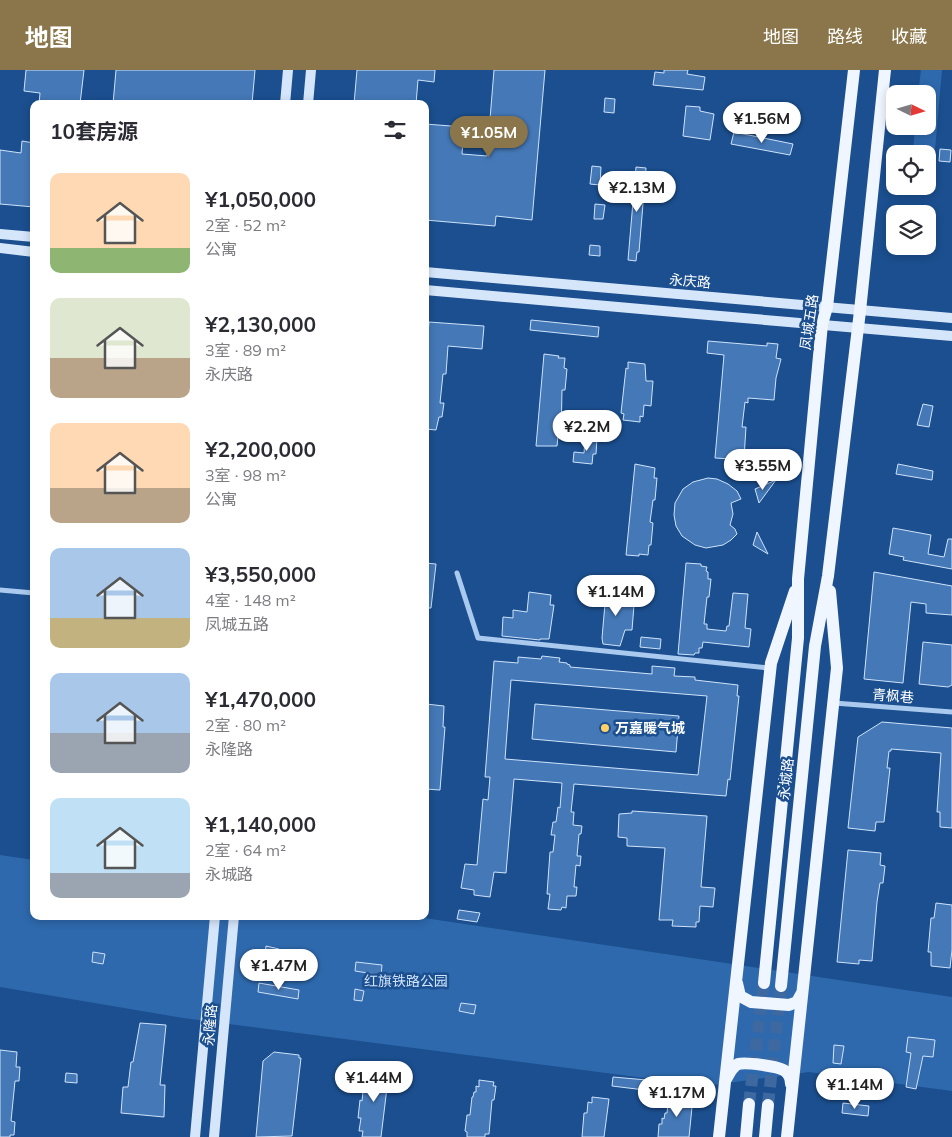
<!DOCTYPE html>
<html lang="zh">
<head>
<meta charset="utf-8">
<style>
  :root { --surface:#fff; --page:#f2f2f3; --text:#2b2b33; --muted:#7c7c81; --accent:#8a764a }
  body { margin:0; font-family:Mulish,"Noto Sans SC",sans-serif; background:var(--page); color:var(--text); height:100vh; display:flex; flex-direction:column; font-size:19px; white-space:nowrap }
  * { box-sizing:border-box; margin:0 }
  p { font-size:16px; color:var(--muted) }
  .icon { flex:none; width:28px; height:28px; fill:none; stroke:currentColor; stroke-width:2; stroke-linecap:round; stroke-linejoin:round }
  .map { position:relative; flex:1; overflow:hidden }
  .panel { position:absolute; left:30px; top:30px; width:399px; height:820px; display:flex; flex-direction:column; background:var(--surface); border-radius:10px; box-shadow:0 2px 8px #0003 }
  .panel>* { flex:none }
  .needle { width:32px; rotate:95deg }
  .fabs { position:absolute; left:886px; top:15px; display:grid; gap:10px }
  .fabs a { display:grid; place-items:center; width:50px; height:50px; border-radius:10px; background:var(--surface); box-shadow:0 2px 8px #0003; font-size:25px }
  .price { position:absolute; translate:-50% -42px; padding:0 11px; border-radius:18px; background:#fff; color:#222; font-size:16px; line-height:32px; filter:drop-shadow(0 1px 2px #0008) }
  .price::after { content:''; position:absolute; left:50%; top:30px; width:15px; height:11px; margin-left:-8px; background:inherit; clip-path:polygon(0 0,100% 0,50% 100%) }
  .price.active { background:var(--accent); color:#fff }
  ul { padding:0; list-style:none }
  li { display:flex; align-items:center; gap:15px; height:125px; padding:0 20px }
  li span { display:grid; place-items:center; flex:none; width:140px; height:100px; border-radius:10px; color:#555 }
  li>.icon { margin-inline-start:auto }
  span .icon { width:60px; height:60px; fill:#fffc; stroke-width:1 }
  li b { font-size:21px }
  h2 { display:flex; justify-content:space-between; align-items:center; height:60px; padding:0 20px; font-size:21px }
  header { display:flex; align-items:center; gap:30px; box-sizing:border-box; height:70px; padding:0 25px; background:var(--accent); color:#fff }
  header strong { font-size:24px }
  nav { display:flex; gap:28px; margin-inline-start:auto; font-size:18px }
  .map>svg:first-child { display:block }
  .green { fill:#2e69ad }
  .building { fill:#4478b7; stroke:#cfe3fa; fill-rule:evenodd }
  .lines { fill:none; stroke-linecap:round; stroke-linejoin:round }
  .primary-tunnel { stroke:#3d69a0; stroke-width:12; stroke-dasharray:12 6; stroke-linecap:butt }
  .street { stroke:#a9c9ee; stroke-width:5 }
  .secondary { stroke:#d6e6fa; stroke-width:10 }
  .primary { stroke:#f0f6ff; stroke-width:12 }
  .poi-dot { fill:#ffd166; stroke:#1b4f8f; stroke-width:2 }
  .labels { text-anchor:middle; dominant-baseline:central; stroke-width:5; stroke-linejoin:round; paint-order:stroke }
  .street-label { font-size:14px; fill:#fff; stroke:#1b4f8f }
  .poi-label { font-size:14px; font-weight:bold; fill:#fff; stroke:#1b4f8f; text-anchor:start }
  .park-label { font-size:14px; fill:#cfe3fa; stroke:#1b4f8f }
</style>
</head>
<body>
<header>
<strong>地图</strong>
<nav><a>地图</a><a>路线</a><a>收藏</a></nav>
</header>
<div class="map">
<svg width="952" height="1067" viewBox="0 0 952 1067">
  <rect width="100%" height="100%" fill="#1b4f8f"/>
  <path class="green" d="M921,0H942L934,91H928V84H913L915,56H928V24H918Z
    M0,785L34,790V846H411L952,927V1021L809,1002L706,1016L183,948L0,917Z"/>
  <path class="building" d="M26,0H84L80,34H39L40,23L24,21Z
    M116,0H255L252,34H113Z
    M357,0H435L434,12L418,10L416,34H354Z
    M494,0H545L532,150L496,146L495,156L425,150V54L464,57L462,84L487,86Z
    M664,0H688L687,4L705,7L703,20L653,15L655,2L664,3Z
    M605,28L615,29L614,43L604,42Z
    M686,36L700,37V41L714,44L710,70L683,66Z
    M734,62L793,74L790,85L731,74Z
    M22,71L34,73V137L0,134V80L21,83Z
    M940,79L951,80L950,92L939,91Z
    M592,96L601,97L600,115L590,114Z
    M636,97L646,98L639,182H637L636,191L628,190Z
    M595,134L605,135L603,149H594Z
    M590,175L600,176V186L589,185Z
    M531,250L599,257L598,267L530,260Z
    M429,252L484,256L482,279L448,276L446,304H443L440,333H444L442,347H439L436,360L425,359V274H427Z
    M708,271L767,276V273L778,274L776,288L781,289L776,308L774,330L748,328V333L745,332L742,357H746L744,388L733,387L732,389L715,388L724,285L707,283Z
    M544,284L559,286L558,288H565L564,298L567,299L565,320H562L561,366H558L557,376H536Z
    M628,292L645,294L646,311H653L651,336L644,335L643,347L640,346V352L623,350L624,344L621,343L626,298L628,299Z
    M923,334L933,336L929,357L917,355Z
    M585,367L597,368L596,384H593L592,394L573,392L574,382L584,383Z
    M635,394L655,398L654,408H657L655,430H653L650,452L653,453L651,475H649L648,485L639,484V486L626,485Z
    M898,394L933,401L932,410L896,404Z
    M708,408L717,409L728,414L737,421L741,429L731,433L733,444L730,455L735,459L737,464L731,470L723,475L706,478L695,475L682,466L676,456L674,445L675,433L683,419L693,412Z
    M776,410L759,433L755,419Z
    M893,458L931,465L928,484L944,487L948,469H952V499L903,490L904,487L889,484Z
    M757,462L768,484L753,475Z
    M425,493L436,494L431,538H425Z
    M686,493L701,494V496L707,497L706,501L708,502V509H711L709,527H707L704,554H707V559L726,561L727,556H729L733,523L748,524L745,558L751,559L749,577L703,572L702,578H699V583H695L694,585L678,584Z
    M874,502L952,516V545L926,543V534L911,532L903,613L864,609Z
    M608,517L625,518L626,535H634L632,560H625L620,576L603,574L602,568L606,522H608Z
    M529,522L551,525L550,535H554L549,569H540V570L502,566L503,547L513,548V540L527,542Z
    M641,567L661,569L660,579L640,577Z
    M923,572L952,575V615L948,617L919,614Z
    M542,586L560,588L559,592L567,593V594L570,595V597L652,604V596L675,598L674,606L695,607V610L738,615L737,626H739L730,710L728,709L726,726L574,714L571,742H574L573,755L582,756L581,764H579L577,786H581L580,796L576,795L574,817H577L576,826H567L566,838L562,837L561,840L548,839L550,824H547L550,782H553L555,765H551L553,752H556L558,737L560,738L562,713L514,709L506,803L494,802L490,827L474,825V820L461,818L465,794L477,795L483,729L488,730L490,707H485L494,591L518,593V587L541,589ZM511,610L707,626L698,705L505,689Z
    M426,634L444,636L443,657H445L440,720L425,719Z
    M535,634L679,646L676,682L532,669Z
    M882,652L952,658V758L940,757V742H937L941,683L891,679V681H889L887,698H890L884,752H876L875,761L848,758L858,667Z
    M632,741L707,746L701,817L715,818L713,837L700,836L699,852H696V857L672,856L673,850H659L665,778L627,776V768L618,767L619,744L632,743Z
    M848,780L881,783L880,795L885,796L883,813H880L877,832L872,891L859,890V894L837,892Z
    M936,833L952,835V880L950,898L931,896V882H928L931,848H934Z
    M459,840L480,843L477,852L457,849Z
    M266,876L279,879L276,893L264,891Z
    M93,882L105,884L103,894L92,892Z
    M356,892L382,895L381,905L355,901Z
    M259,913L299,920L298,929L258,922Z
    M355,919L364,921L362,931L354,930Z
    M461,933L476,935L474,944L459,941Z
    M140,953L166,955L160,1015H165L164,1047L121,1043L123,1017H128L131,992H133Z
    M908,967L935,970L933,987L923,986L916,1019L906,1017L911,983L906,982Z
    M834,975L844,976L841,994L833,993Z
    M0,980L17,982L16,997H20L19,1011H15L11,1051L15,1052L14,1065H10V1067H0Z
    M274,982L299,985V988H301L292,1066L256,1067L263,991Z
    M372,996L387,997V1001H389L381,1067H362L363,1061H359L361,1048H358L360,1030L362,1031L364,1011L367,1012L370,1001L372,1002Z
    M66,1003L77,1004V1013L65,1012Z
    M613,1007L670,1012L669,1023L612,1016Z
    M479,1010L494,1012L493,1016H496L494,1030H492L489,1064H485V1067H467V1062L465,1061L467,1045H470L472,1027H473L474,1022H476V1016L479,1017Z
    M669,1025L693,1027L689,1067H658L659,1054H662V1048L664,1049L665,1043H667Z
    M592,1027L609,1029L604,1067H582L584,1043H587L588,1032L592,1033Z
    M843,1033L869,1036L868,1046L842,1043Z"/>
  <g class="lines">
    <path class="primary-tunnel" d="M749,1034L764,913
      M768,1035L781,916"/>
    <path class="street" d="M457,503L478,568L768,598
      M0,520L34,523
      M834,633L952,642"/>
    <path class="secondary" d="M285,34L288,0
      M308,34L311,0
      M0,164L34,167
      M0,178L34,182
      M425,202L952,248
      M425,220C601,237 776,250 952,266
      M195,1067L215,846
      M214,1067L234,846"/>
    <path class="primary" d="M737,913L740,926L751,932L789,935L797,932L802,923
      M764,913L798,568V509L822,254L827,237L854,0
      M781,916L815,576L828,506L860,241L885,0
      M726,1009C729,1004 732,997 738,994C745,992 779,996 785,1001C789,1004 791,1009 791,1014
      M719,1067L771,593L795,521
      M746,1067L749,1034
      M765,1067L768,1035
      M787,1067L837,598L830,521"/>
  </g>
  <circle class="poi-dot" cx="605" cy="658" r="5"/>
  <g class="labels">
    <g class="street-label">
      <text transform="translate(690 211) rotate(5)">永庆路</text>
      <text transform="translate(809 252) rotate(-82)">凤城五路</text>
      <text transform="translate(893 626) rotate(5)">青枫巷</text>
      <text transform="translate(786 709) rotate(-84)">永城路</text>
      <text transform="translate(210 955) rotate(-85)">永隆路</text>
    </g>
    <g class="poi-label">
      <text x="615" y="658">万嘉暖气城</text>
    </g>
    <g class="park-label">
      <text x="406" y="911">红旗铁路公园</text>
    </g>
  </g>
</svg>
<div class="fabs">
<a><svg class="needle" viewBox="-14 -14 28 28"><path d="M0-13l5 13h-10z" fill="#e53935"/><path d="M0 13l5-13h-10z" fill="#7c7c81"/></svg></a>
<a><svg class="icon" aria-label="locate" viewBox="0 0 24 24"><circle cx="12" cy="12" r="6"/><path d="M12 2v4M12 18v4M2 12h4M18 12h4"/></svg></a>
<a><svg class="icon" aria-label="layers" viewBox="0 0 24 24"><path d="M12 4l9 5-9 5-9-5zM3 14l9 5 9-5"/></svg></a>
</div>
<b class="price" style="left:762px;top:74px">¥1.56M</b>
<b class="price active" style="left:489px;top:88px">¥1.05M</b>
<b class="price" style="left:637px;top:143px">¥2.13M</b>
<b class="price" style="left:587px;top:382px">¥2.2M</b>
<b class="price" style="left:763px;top:421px">¥3.55M</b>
<b class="price" style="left:616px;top:547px">¥1.14M</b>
<b class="price" style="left:279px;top:921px">¥1.47M</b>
<b class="price" style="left:374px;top:1033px">¥1.44M</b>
<b class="price" style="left:855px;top:1040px">¥1.14M</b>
<b class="price" style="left:677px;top:1048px">¥1.17M</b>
<section class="panel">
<h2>10套房源<svg class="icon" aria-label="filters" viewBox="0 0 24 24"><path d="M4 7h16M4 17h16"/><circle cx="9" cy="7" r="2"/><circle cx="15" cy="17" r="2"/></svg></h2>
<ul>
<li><span style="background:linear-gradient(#ffd9b3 75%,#8fb573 0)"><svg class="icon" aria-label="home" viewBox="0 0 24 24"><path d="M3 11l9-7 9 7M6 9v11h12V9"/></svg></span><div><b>¥1,050,000</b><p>2室 · 52 m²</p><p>公寓</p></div></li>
<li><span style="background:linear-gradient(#dfe7d0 60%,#b9a48a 0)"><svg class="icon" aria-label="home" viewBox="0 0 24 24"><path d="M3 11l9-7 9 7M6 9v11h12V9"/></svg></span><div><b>¥2,130,000</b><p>3室 · 89 m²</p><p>永庆路</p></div></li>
<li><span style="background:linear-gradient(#ffd9b3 65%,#b9a48a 0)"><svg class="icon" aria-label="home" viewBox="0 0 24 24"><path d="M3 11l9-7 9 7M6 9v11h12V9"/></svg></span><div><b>¥2,200,000</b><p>3室 · 98 m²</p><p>公寓</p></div></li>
<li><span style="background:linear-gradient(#a9c7e8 70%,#c2b280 0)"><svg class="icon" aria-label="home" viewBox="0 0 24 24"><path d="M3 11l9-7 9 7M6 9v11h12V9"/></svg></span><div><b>¥3,550,000</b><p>4室 · 148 m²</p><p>凤城五路</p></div></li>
<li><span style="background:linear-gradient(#a9c7e8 60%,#9aa5b1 0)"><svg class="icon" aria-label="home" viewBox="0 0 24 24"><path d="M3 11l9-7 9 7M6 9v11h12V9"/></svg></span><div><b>¥1,470,000</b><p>2室 · 80 m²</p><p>永隆路</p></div></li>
<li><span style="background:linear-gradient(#bfe0f5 75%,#9aa5b1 0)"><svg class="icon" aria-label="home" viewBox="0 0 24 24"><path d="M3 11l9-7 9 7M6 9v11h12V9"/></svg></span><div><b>¥1,140,000</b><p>2室 · 64 m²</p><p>永城路</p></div></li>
</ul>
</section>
</div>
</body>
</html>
